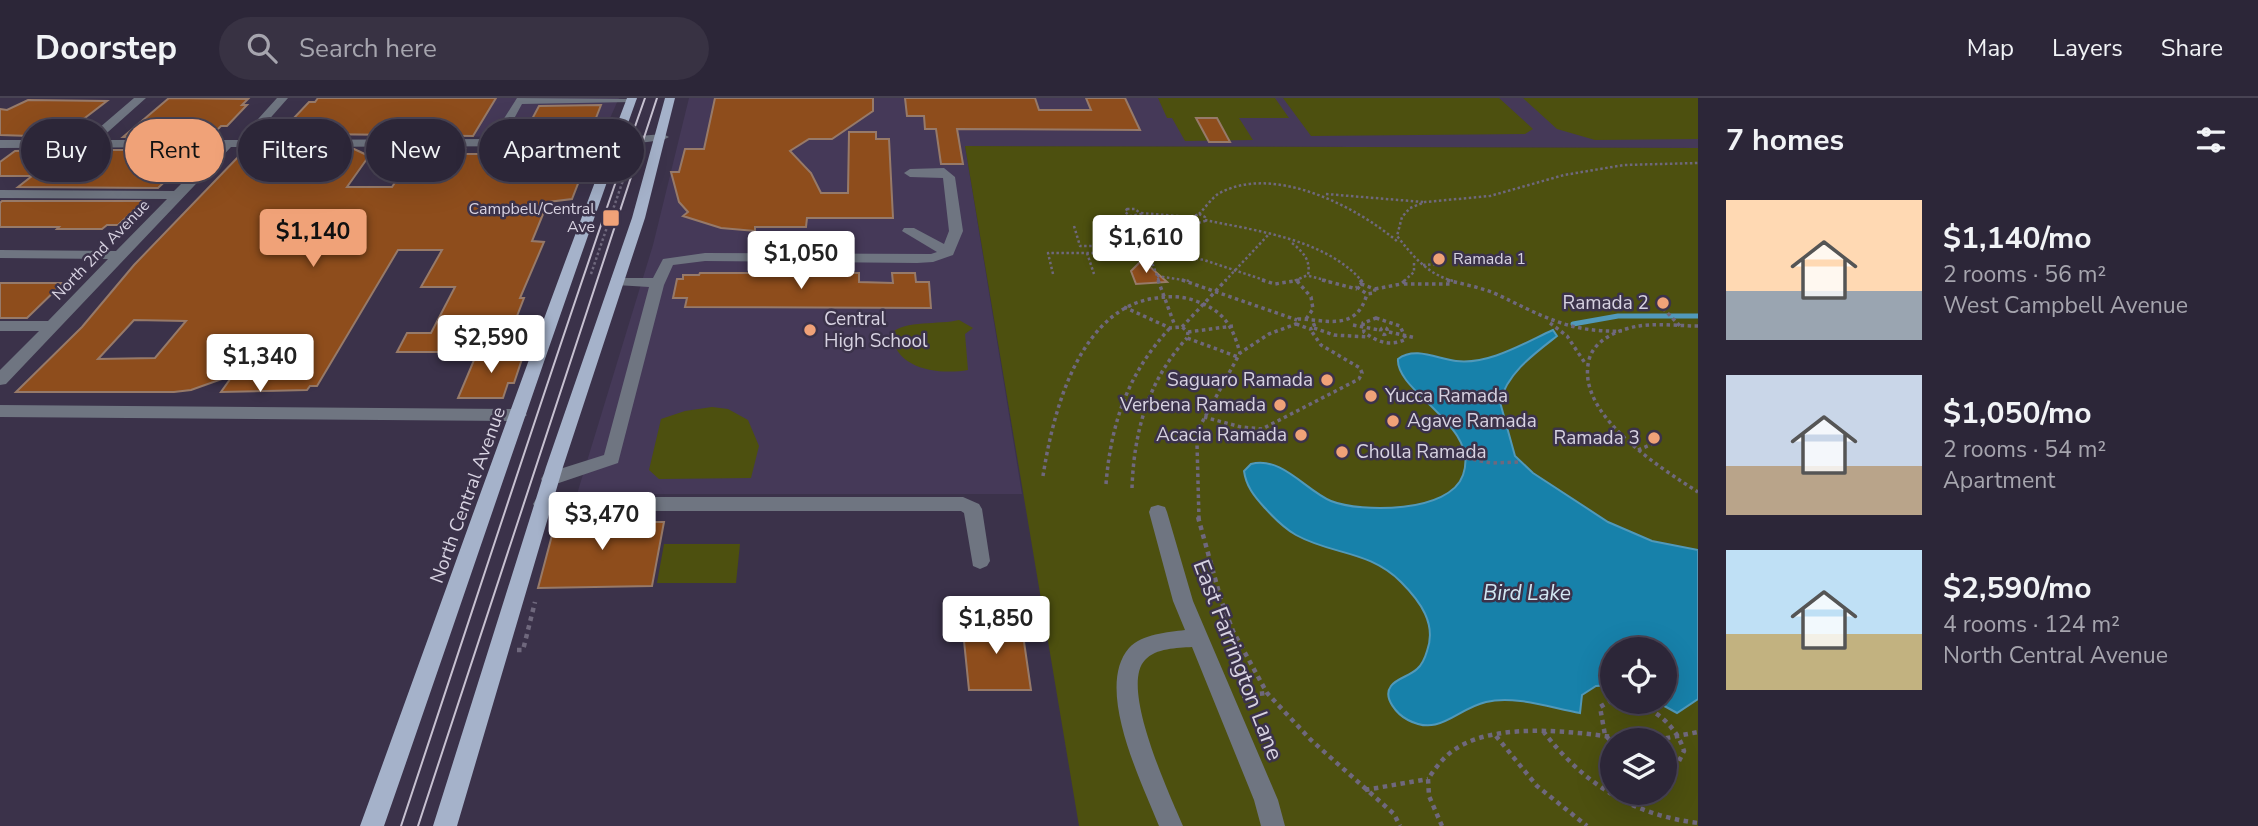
<!DOCTYPE html>
<html lang="en">
<head>
<meta charset="utf-8">
<style>
  :root { --surface:#2c2638; --page:#383243; --text:#f1f3f6; --muted:#a6a5ae; --line:#484353; --accent:#f0a278 }
  body { margin:0; font-family:"Nunito Sans",sans-serif; background:var(--page); color:var(--text); height:100vh; display:flex; flex-direction:column; font-size:26px; white-space:nowrap }
  * { box-sizing:border-box; margin:0 }
  p { font-size:23px; color:var(--muted) }
  .icon { flex:none; width:38px; height:38px; fill:none; stroke:currentColor; stroke-width:2; stroke-linecap:round; stroke-linejoin:round }
  .map { position:relative; flex:1; overflow:hidden }
  .side { display:flex; flex-direction:column; background:var(--surface); width:560px }
  .side>* { flex:none }
  .banner { position:absolute; left:21px; top:21px; width:665px; height:63px; display:flex; gap:14px }
  .fabs { position:absolute; left:1600px; top:539px; display:grid; gap:14px }
  .fabs a { display:grid; place-items:center; width:77px; height:77px; border-radius:50%; background:var(--surface); box-shadow:0 7px 28px #0002,0 0 0 2px var(--line); font-size:35px }
  .price { position:absolute; translate:-50% -60px; padding:0 16px; border-radius:7px; background:#fff; color:#222; font-size:23px; line-height:46px; filter:drop-shadow(0 2px 4px #0008) }
  .price::after { content:''; position:absolute; left:50%; top:42px; width:21px; height:16px; margin-left:-10px; background:inherit; clip-path:polygon(0 0,100% 0,50% 100%) }
  .price.active { background:var(--accent); color:#111 }
  ul { padding:0; list-style:none }
  li { display:flex; align-items:center; gap:21px; height:175px; padding:0 28px }
  li span { display:grid; place-items:center; flex:none; width:196px; height:140px; border-radius:0px; color:#555 }
  li>.icon { margin-inline-start:auto }
  span .icon { width:84px; height:84px; fill:#fffc; stroke-width:1 }
  li b { font-size:30px }
  h2 { display:flex; justify-content:space-between; align-items:center; height:84px; padding:0 28px; font-size:30px }
  .pill { padding:0 24px; border-radius:32px; background:var(--surface); box-shadow:0 7px 28px #0002,0 0 0 2px var(--line); font-size:24px; line-height:63px }
  .pill.active { background:var(--accent); color:#111 }
  header { display:flex; align-items:center; gap:42px; box-sizing:border-box; height:98px; padding:0 35px; background:var(--surface); border-bottom:2px solid var(--line) }
  header strong { font-size:33px }
  nav { display:flex; gap:38px; margin-inline-start:auto; font-size:24px }
  .search { width:490px; height:63px; background:var(--page); display:flex; align-items:center; gap:18px; box-sizing:border-box; padding:0 24px; border-radius:38px; color:var(--muted); font-size:26px }
  main { display:flex; flex:1; min-height:0 }
  .map>svg:first-child { display:block }
  .built { fill:#453958 }
  .green { fill:#4d500f; fill-rule:evenodd }
  .water { fill:#1781aa; stroke:#5199ba; stroke-width:2 }
  .lines { fill:none; stroke-linecap:round; stroke-linejoin:round }
  .stream { stroke:#5199ba; stroke-width:5 }
  .building { fill:#8e4d1c; stroke:#977a69; stroke-width:2; fill-rule:evenodd }
  .path-far2 { stroke:#6f687d; stroke-width:2.5; stroke-dasharray:2.5 2.5; stroke-linecap:butt }
  .path-far1 { stroke:#6f687d; stroke-width:3.5; stroke-dasharray:3.5 3.5; stroke-linecap:butt }
  .path { stroke:#6f687d; stroke-width:4.5; stroke-dasharray:4.5 4.5; stroke-linecap:butt }
  .minor { fill:#6f7581; fill-rule:evenodd }
  .major { fill:#a5b2ca; fill-rule:evenodd }
  .tram { stroke:#c7c1d1; stroke-width:2 }
  .poi-dot { fill:#f0a278; stroke:#3b324a; stroke-width:2.5 }
  .labels { text-anchor:middle; dominant-baseline:central; stroke-width:5; stroke-linejoin:round; paint-order:stroke }
  .far-poi-label { font-size:16px; fill:#d7d2e1; stroke:#3b324a; text-anchor:end }
  .far-street-label { font-size:16px; fill:#d7d2e1; stroke:#3b324a }
  .poi-label { font-size:19px; fill:#d7d2e1; stroke:#3b324a; text-anchor:end }
  .street-label { font-size:19px; fill:#d7d2e1; stroke:#3b324a }
  .water-label { font-size:21px; font-style:italic; fill:#d2e7f2; stroke:#3b324a }
  .near-street-label { font-size:23px; fill:#d7d2e1; stroke:#3b324a }
</style>
</head>
<body>
<header>
<strong>Doorstep</strong>
<div class="search"><svg class="icon" aria-label="search" viewBox="0 0 24 24"><circle cx="10" cy="10" r="6"/><path d="M15 15l6 6"/></svg>Search here</div>
<nav><a>Map</a><a>Layers</a><a>Share</a></nav>
</header>
<main>
<div class="map">
<svg width="1698" height="728" viewBox="0 0 1698 728">
  <rect width="100%" height="100%" fill="#3b324a"/>
  <path class="built" d="M360,0H619L603,36L592,39L328,38Z
    M689,0H1698V50L965,48L1022,396H577L653,147Z"/>
  <path class="green" d="M1158,0H1275L1289,20H1239L1253,42L1185,43L1172,20H1167Z
    M1283,0H1499L1533,31L1525,36L1311,38Z
    M1523,0H1698V41L1595,42L1557,31Z
    M965,48L1698,50V728H1079ZM1612,551H1664V604H1612ZM1612,642H1664V695H1612Z
    M959,222L973,230L965,236L968,272C940,277 894,272 892,235C904,222 940,227 959,222Z
    M712,309L728,311L748,322L759,348L751,380L659,381L649,372L661,321L685,313Z
    M664,446H740L736,485H657Z"/>
  <path class="water" d="M1553,232L1557,238C1534,256 1507,275 1500,304L1515,358L1533,375L1608,424L1652,443L1698,452V601L1677,615L1657,604H1664V551H1612V587L1596,588L1582,597L1580,615C1551,610 1515,597 1486,604C1456,611 1440,639 1408,622C1398,617 1382,600 1391,588C1397,580 1410,578 1417,571C1423,566 1425,560 1427,553C1437,526 1420,503 1401,484C1369,452 1332,457 1296,437C1284,430 1273,419 1264,409C1254,398 1246,388 1244,373L1251,366C1282,358 1305,392 1331,403C1361,415 1450,415 1463,377C1481,328 1395,294 1398,261C1415,248 1438,261 1456,263C1489,267 1524,245 1553,232Z"/>
  <g class="lines">
    <path class="stream" d="M1573,226L1618,218H1698"/>
  </g>
  <path class="building" d="M169,0L248,1L242,7H247L227,28H221L210,39H123Z
    M318,0H496L473,38L321,36L328,39H276L309,4H315Z
    M715,0H873V13L832,41H809L790,53L811,75L821,95H848L849,34H876V41H889L893,120H807L806,129H755V133L721,130L683,118L688,114L679,104L671,74H679L685,51H704Z
    M905,0H1035L1039,12H1091L1086,0H1125L1140,32L957,31L963,66H941L936,31H925L924,18H907Z
    M28,2L107,3L60,39L0,37V11L7,12Z
    M601,7L589,38H523L539,8Z
    M1196,20H1217L1230,44H1209Z
    M354,51L369,58L347,89H392L417,51H465L462,56H514L517,51H583L581,57L588,60L572,101L548,104L532,143L544,144L520,200H524L517,218H503L488,254H397L407,235H431L455,189H421L442,152H398L317,288H310L307,292L221,294L233,277L191,292L174,294H16L82,229L134,167L239,58L261,55L265,52ZM134,222L186,223L155,260L98,261Z
    M43,52L31,63H96L108,52H198L158,90L18,89L32,78H0V64L15,53Z
    M2,103H144L118,127H107L102,131H57L59,129H0V105Z
    M1140,164L1148,167L1167,184L1136,186L1131,173Z
    M700,175H859V184L893,185L892,175H915L916,184H929L931,210L685,209L687,200H673L677,181H683V177H699Z
    M0,185H63L27,220H0Z
    M477,255H524L514,285H508L503,300H458Z
    M566,416H646L644,424H664L652,488L538,490L555,426L563,425Z
    M962,523H1021L1031,592H969Z"/>
  <g class="lines">
    <path class="path-far2" d="M1326,96L1423,104
      M1127,111H1135L1141,116L1130,118L1125,114Z
      M1141,115L1189,119
      M1199,116C1205,110 1211,101 1218,96C1272,65 1356,108 1398,144
      M1199,116L1205,119V123L1198,125L1189,120Z
      M1135,119L1159,183
      M1205,122C1257,133 1325,141 1362,183
      M1074,128L1080,148H1104L1107,155L1118,156L1121,153L1112,128
      M1292,145C1303,154 1311,162 1308,177L1294,183
      M1104,148H1119
      M1121,154L1170,156L1204,162L1267,183
      M1087,155L1094,176
      M1423,167L1439,166V163
      M591,176L632,56
      M1053,176L1048,155H1106
      M1157,178L1190,183
      M1309,178L1329,183
      M1225,183L1270,135
      M1404,183L1414,174V163
      M1453,183C1427,176 1413,158 1397,138L1402,119L1410,110L1425,104L1490,98L1564,77L1624,67L1698,65"/>
    <path class="path-far1" d="M1158,182L1175,228
      M1182,182L1297,222
      M1262,182L1275,186L1300,182
      M1322,182L1357,191
      M1360,182L1364,186
      M1447,182C1462,186 1479,189 1494,195C1541,217 1568,235 1622,233
      M1297,183L1311,199L1313,211L1306,221
      M1361,186L1375,191L1374,195L1367,196L1357,189Z
      M1404,186H1452
      M1375,191L1401,186L1406,182
      M1658,205L1680,228
      M1124,209L1170,230L1182,229L1188,234L1187,240L1238,259
      M1376,220L1400,228L1406,241C1390,249 1377,244 1364,234L1363,225Z
      M1550,225L1567,238L1585,265
      M1296,226L1310,231L1315,229L1313,224
      M1353,227L1379,232
      M1698,228C1679,228 1659,225 1639,228C1620,231 1594,241 1589,262C1575,316 1659,369 1698,394
      M1182,229L1226,182
      M1380.5 233a3.5 3.5 0 1 1 7 0a3.5 3.5 0 1 1-7 0Z
      M1314,230L1334,237L1369,239
      M1188,234L1233,228
      M1389,234L1416,240
      M1204,319L1241,329L1262,331L1359,281L1362,275L1360,270L1321,247L1310,231
      M1638,352L1657,344
      M1466,360L1491,365L1519,364
      M1043,378C1053,314 1079,210 1156,200C1168,198 1181,198 1193,202C1223,212 1232,226 1240,255
      M1106,386C1111,325 1128,275 1170,230
      M1132,390C1134,333 1148,283 1187,240
      M1199,421L1197,346L1200,328L1240,255L1269,236L1296,226L1298,221C1325,221 1356,235 1367,196"/>
    <path class="path" d="M1198,419L1221,502L1233,533L1267,595L1311,642L1394,716L1400,728
      M517,552H523L535,504
      M1242,598L1267,595
      M1612,602L1600,609L1605,637L1612,644
      M1632,604C1656,611 1677,629 1684,653L1678,665L1664,670
      M1543,633C1583,685 1632,717 1698,725
      M1496,638L1537,688L1587,728
      M1657,642L1698,634
      M1365,692L1428,681
      M1442,728L1429,698L1428,681C1436,669 1445,657 1457,650C1501,622 1585,635 1633,642"/>
    <path class="minor" d="M134,0H146L99,42H239L277,0H288L251,42L491,41L517,0L637,1L632,4L522,6L503,41L615,40L663,36L669,39L663,42L615,48L231,49L6,286L0,287V272L39,233H0V223H48L108,161L0,160V152L116,153L167,101L0,100V92L174,93L218,49L0,50V42H85Z
      M944,70L955,79L963,133L953,157L933,164L917,165L705,163L673,167L664,187L618,365L550,388L544,386L541,381L544,376L604,357L649,189L616,187L611,186V180H653L663,161L705,155L931,156L937,154L902,133L904,130H914L944,146L949,133L943,80L910,79L904,75L910,71Z
      M0,307L519,311L527,317L519,323L0,319Z
      M542,399H963L979,406L982,411L990,463L987,468L980,471L973,468L964,415L961,413H542L536,411L533,406L536,401Z
      M1158,407L1165,409L1167,414L1193,503L1278,702L1285,728H1261L1254,702L1192,549C1177,550 1156,550 1145,562C1119,589 1170,697 1183,728H1159C1142,685 1094,590 1129,550C1142,536 1168,534 1185,532L1173,503L1149,414L1151,409Z"/>
    <path class="major" d="M627,0H637C550,241 469,485 384,728H360C449,485 534,241 627,0Z
      M665,0H675L645,120L563,369L457,728H433L546,369L632,120Z"/>
    <path class="tram" d="M401,728C482,485 560,241 645,0
      M418,728L657,0"/>
  </g>
  <g class="poi-dot">
    <rect x="602" y="111" width="18" height="18" rx="3.5"/>
    <circle cx="1439" cy="161" r="7"/>
    <circle cx="1663" cy="205" r="7"/>
    <circle cx="810" cy="232" r="7"/>
    <circle cx="1327" cy="282" r="7"/>
    <circle cx="1371" cy="298" r="7"/>
    <circle cx="1280" cy="307" r="7"/>
    <circle cx="1393" cy="323" r="7"/>
    <circle cx="1301" cy="337" r="7"/>
    <circle cx="1654" cy="340" r="7"/>
    <circle cx="1342" cy="354" r="7"/>
  </g>
  <g class="labels">
    <g class="far-poi-label">
      <text x="595" y="111">Campbell/Central<tspan x="595" dy="18">Ave</tspan></text>
      <text x="1453" y="161" text-anchor="start">Ramada 1</text>
    </g>
    <g class="far-street-label">
      <text transform="translate(101 152) rotate(-46)">North 2nd Avenue</text>
    </g>
    <g class="poi-label">
      <text x="1649" y="205">Ramada 2</text>
      <text x="824" y="221" text-anchor="start">Central<tspan x="824" dy="22">High School</tspan></text>
      <text x="1313" y="282">Saguaro Ramada</text>
      <text x="1385" y="298" text-anchor="start">Yucca Ramada</text>
      <text x="1266" y="307">Verbena Ramada</text>
      <text x="1407" y="323" text-anchor="start">Agave Ramada</text>
      <text x="1287" y="337">Acacia Ramada</text>
      <text x="1640" y="340">Ramada 3</text>
      <text x="1356" y="354" text-anchor="start">Cholla Ramada</text>
    </g>
    <g class="street-label">
      <text transform="translate(468 397) rotate(-70)">North Central Avenue</text>
    </g>
    <g class="water-label">
      <text x="1527" y="495">Bird Lake</text>
    </g>
    <g class="near-street-label">
      <text transform="translate(1238 562) rotate(69)">East Farrington Lane</text>
    </g>
  </g>
</svg>
<div class="fabs">
<a><svg class="icon" aria-label="locate" viewBox="0 0 24 24"><circle cx="12" cy="12" r="6"/><path d="M12 2v4M12 18v4M2 12h4M18 12h4"/></svg></a>
<a><svg class="icon" aria-label="layers" viewBox="0 0 24 24"><path d="M12 4l9 5-9 5-9-5zM3 14l9 5 9-5"/></svg></a>
</div>
<b class="price active" style="left:313px;top:171px">$1,140</b>
<b class="price" style="left:1146px;top:177px">$1,610</b>
<b class="price" style="left:801px;top:193px">$1,050</b>
<b class="price" style="left:491px;top:277px">$2,590</b>
<b class="price" style="left:260px;top:296px">$1,340</b>
<b class="price" style="left:602px;top:454px">$3,470</b>
<b class="price" style="left:996px;top:558px">$1,850</b>
<div class="banner">
<a class="pill">Buy</a>
<a class="pill active">Rent</a>
<a class="pill">Filters</a>
<a class="pill">New</a>
<a class="pill">Apartment</a>
</div>
</div>
<section class="side">
<h2>7 homes<svg class="icon" aria-label="filters" viewBox="0 0 24 24"><path d="M4 7h16M4 17h16"/><circle cx="9" cy="7" r="2"/><circle cx="15" cy="17" r="2"/></svg></h2>
<ul>
<li><span style="background:linear-gradient(#ffd9b3 65%,#9aa5b1 0)"><svg class="icon" aria-label="home" viewBox="0 0 24 24"><path d="M3 11l9-7 9 7M6 9v11h12V9"/></svg></span><div><b>$1,140/mo</b><p>2 rooms · 56 m²</p><p>West Campbell Avenue</p></div></li>
<li><span style="background:linear-gradient(#c9d6e8 65%,#b9a48a 0)"><svg class="icon" aria-label="home" viewBox="0 0 24 24"><path d="M3 11l9-7 9 7M6 9v11h12V9"/></svg></span><div><b>$1,050/mo</b><p>2 rooms · 54 m²</p><p>Apartment</p></div></li>
<li><span style="background:linear-gradient(#bfe0f5 60%,#c2b280 0)"><svg class="icon" aria-label="home" viewBox="0 0 24 24"><path d="M3 11l9-7 9 7M6 9v11h12V9"/></svg></span><div><b>$2,590/mo</b><p>4 rooms · 124 m²</p><p>North Central Avenue</p></div></li>
</ul>
</section>
</main>
</body>
</html>
